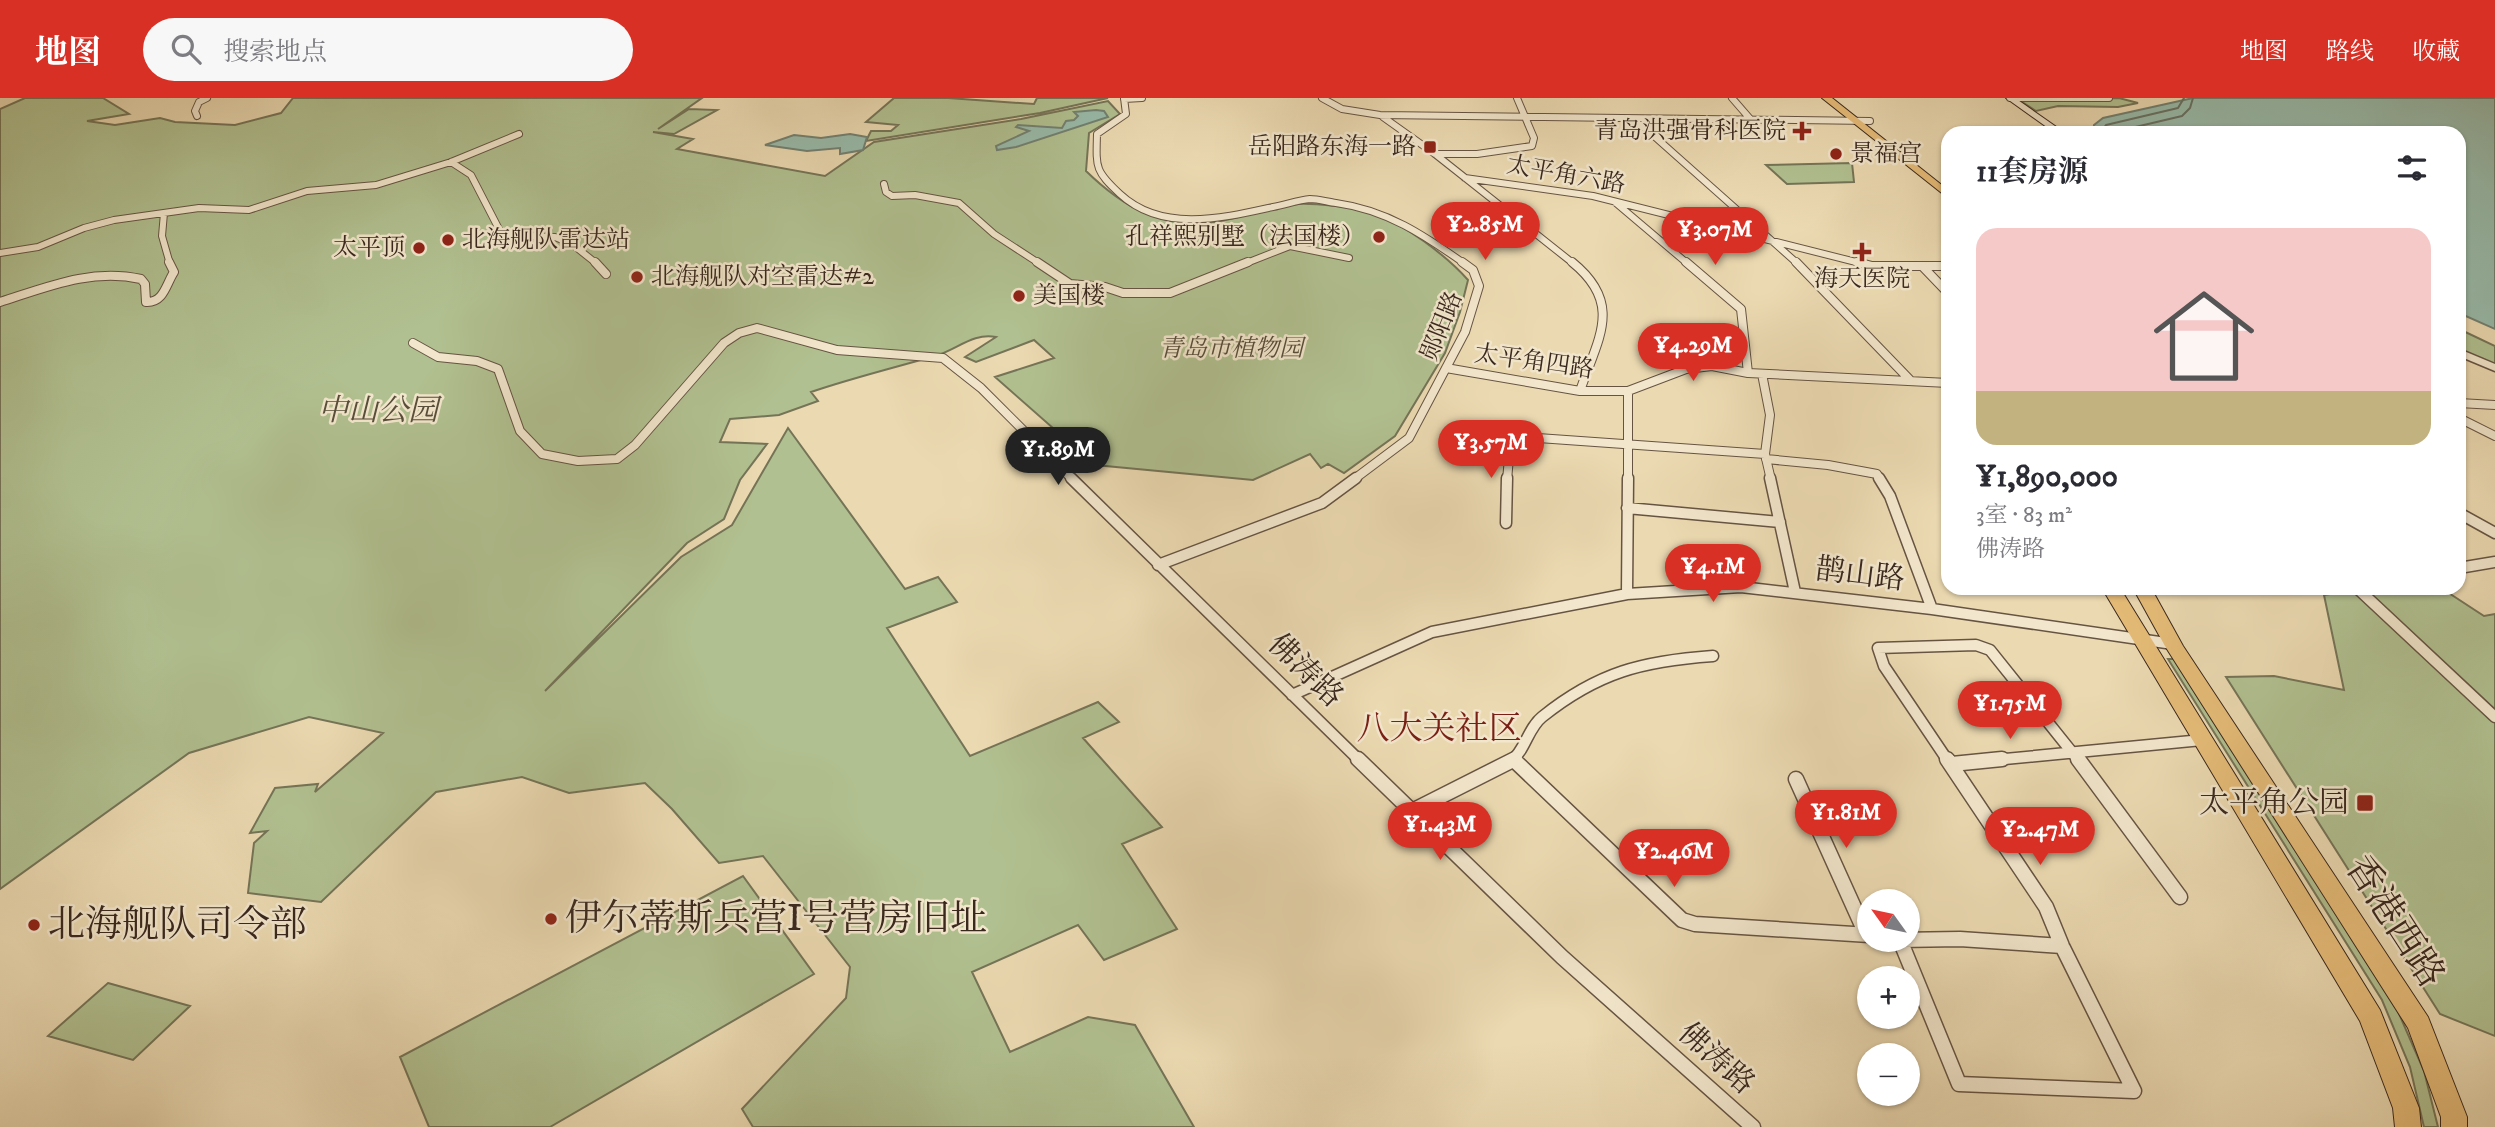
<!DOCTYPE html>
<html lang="zh">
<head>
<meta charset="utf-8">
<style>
  :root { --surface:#fff; --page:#f7f7f7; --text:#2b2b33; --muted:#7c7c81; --accent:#d93025 }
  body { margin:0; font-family:"IM FELL DW Pica","Noto Serif SC",serif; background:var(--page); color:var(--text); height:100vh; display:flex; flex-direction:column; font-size:26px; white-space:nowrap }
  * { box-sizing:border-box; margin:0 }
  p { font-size:23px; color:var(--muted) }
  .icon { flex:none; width:38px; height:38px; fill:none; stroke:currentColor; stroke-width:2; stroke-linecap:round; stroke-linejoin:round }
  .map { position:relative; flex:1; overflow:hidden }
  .side { position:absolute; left:1941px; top:28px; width:525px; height:469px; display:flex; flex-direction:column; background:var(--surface); border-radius:21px; box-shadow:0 2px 5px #0004 }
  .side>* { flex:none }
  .needle { width:46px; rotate:303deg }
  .buttons { position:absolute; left:1857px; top:791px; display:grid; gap:14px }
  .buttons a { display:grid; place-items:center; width:63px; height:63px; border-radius:50%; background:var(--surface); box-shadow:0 2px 5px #0004; font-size:35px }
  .price { position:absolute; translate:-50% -60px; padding:0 16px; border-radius:24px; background:var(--accent); color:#fff; font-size:23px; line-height:46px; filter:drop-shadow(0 2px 4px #0008) }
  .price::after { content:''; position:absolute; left:50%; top:42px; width:21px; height:16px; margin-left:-10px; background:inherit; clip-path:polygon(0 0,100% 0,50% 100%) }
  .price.current { background:#222; color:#fff }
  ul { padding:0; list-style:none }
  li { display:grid; align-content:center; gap:14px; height:371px; padding:0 35px }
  li span { display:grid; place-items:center; height:217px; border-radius:21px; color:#555 }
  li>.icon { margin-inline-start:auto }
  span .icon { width:126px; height:126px; fill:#fffc; stroke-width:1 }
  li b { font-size:30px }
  h2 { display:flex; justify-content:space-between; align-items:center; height:84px; padding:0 35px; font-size:30px }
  header { display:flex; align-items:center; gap:42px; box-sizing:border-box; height:98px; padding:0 35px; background:var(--accent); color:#fff }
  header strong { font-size:33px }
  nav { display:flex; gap:38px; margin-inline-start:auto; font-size:24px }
  .search { width:490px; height:63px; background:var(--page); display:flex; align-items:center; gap:18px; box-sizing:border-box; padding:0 24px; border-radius:38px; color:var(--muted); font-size:26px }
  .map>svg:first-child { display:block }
  .green { fill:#b1c090; stroke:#757457; stroke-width:2 }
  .water { fill:#98baa9; stroke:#728071; stroke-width:2 }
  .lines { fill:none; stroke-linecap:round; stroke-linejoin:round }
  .shore { stroke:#687164; stroke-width:2 }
  .minor-far3-casing { stroke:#665443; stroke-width:8 }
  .minor-far2-casing { stroke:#665443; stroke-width:10 }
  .minor-far1-casing { stroke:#665443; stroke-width:13 }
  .minor-casing { stroke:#665443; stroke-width:17 }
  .tertiary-casing { stroke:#665443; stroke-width:3 }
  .secondary-casing { stroke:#39281e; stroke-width:2 }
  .primary-casing { stroke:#39281e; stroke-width:2 }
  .minor-far3 { stroke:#f2e6cc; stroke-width:6 }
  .minor-far2 { stroke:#f2e6cc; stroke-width:8 }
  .minor-far1 { stroke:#f2e6cc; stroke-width:10 }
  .minor { stroke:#f2e6cc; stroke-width:14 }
  .tertiary { fill:#f2e6cc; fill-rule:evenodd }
  .secondary { fill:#f2e6cc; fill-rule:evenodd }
  .primary { fill:#e6bc78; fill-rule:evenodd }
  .poi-dot { fill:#8f2418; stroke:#f2e6cc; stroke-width:2.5 }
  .labels { text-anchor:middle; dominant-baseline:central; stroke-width:5; stroke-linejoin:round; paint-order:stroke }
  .far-poi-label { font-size:24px; fill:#39281e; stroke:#f2e6cc; text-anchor:end }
  .far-street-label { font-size:24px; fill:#39281e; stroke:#f2e6cc }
  .far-park-label { font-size:24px; font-style:italic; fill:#574e3a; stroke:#f2e6cc }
  .park-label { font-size:30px; font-style:italic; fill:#574e3a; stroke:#f2e6cc }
  .street-label { font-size:30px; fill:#39281e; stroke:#f2e6cc }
  .poi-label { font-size:30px; fill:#39281e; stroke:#f2e6cc; text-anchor:end }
  .quarter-label { font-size:33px; fill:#7a1f14; stroke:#f2e6cc }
  .near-poi-label { font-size:37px; fill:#39281e; stroke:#f2e6cc; text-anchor:start }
  .near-street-label { font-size:37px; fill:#39281e; stroke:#f2e6cc }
</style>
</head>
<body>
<header>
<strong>地图</strong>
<div class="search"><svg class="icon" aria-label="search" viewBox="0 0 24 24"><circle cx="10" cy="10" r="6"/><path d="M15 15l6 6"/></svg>搜索地点</div>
<nav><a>地图</a><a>路线</a><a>收藏</a></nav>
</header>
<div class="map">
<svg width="2495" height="1029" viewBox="0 0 2495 1029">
  <rect width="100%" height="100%" fill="#ebd9b1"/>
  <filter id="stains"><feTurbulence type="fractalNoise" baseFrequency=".00286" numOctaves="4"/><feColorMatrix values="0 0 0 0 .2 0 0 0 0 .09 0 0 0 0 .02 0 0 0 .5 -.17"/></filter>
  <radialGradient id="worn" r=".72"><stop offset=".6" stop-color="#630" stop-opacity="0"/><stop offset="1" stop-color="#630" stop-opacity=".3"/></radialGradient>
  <path class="green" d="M25,0H103L129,16L87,23L115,27L160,20L175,24L235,27L281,15L293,0H702L658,31L689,11L717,12L674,36L653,34L693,41L677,51L825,78L874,44L1021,21L1108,3L1120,16L1089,35L1086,73C1123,109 1161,131 1215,124C1243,120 1270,108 1299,106C1310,105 1362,110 1373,114C1405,127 1446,157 1468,182L1460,214L1445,255L1395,338L1344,375L1328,366L1321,370L1310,356L1253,382L1095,367L995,279L1054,260L1034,242L976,264L965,259L996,239C974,234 956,252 935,258C893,270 852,280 811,294L818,303L779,317L730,321L720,344L767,346L740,382L724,421L687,445L545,593L681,459L732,427L788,330L905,491L938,479L957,504L887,530L970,658L1098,604L1119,624L1083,640L1162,729L1122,746L1177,831L1104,862L1078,827L972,874L1010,954L1088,919L1135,927L1194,1029H753L742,1011L846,900L850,869L763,758L719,765L672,711L645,685L569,695L522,679L436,694L321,804L248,795L254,745L267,733L250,735L275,690L318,686L315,694L383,635L309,619L189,655L0,791V11Z
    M894,0H948L1034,6L1037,0H1108L1040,15L866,43L871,33H891L898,27L866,24Z
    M2119,0L2138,5L2118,9L2058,8L2036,13L2019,2Z
    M1852,65L1854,84L1787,86L1766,67Z
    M2459,231L2495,248V267L2459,251Z
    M2366,490H2441L2484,518L2495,516V938L2440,916L2226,579L2274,578L2344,592L2324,497Z
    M2168,561H2177L2393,902L2424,973L2438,1029H2424L2410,969L2382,902Z
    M743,778L814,876L550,1029H429L400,959Z
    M108,885L190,908L133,962L48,938Z"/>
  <path class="water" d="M2193,0H2495V231L2459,215V35H2093L2094,27L2103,20Z
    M1096,12L1104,13L1108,19L1016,49L997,52L996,48L1029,33L1016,29L1018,27L1062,30L1066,23L1074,22L1078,18L1074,14Z
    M850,36L867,39L863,52L840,56V50L807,53L765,47L794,37L821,40Z"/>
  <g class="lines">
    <path class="shore" d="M2100,35L2106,27L2178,10L2184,0
      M2110,35L2182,18L2190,10L2193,0"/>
    <defs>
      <path id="minor-far3" d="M1124,0L1126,16L1097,36C1096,70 1095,73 1120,96C1162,135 1223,120 1273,109C1285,107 1298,102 1310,101C1318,101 1328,104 1336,105C1387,112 1424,137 1465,166
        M1322,0L1342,11L1380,17L1870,23
        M1732,0L1752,23
        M2010,0H2109
        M1124,1L1142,0
        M197,18L195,13L199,4L207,0
        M1383,19L1435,56L1574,166
        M1636,22L1798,166
        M1435,56H1477L1532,48L1534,40L1517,0
        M451,64L471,77L502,137L555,139L572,146L597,166
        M1465,80L1593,98L1864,166
        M884,86L886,94L892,98L915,97L959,105L994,136L1040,166
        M1616,105L1688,166
        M164,115L162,138L170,166
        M0,155L38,149L84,130L114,122L199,110L249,112L307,93L376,87L451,64L519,36
        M1244,166L1290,148L1349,160"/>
      <path id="minor-far2" d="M595,164L606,176
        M1037,164L1070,186L1105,189L1123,195H1170L1248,164
        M1572,164C1624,206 1598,240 1580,293
        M1686,164L1741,211L1748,275
        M1796,164L1911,283
        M1857,164L1872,168H1948
        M1923,169L1948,195
        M0,204C47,189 91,170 141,181L145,186L146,204C164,205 166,186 174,174L169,164
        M413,245L438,259L477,263L498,271L520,333L542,356L578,363L617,361L635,347L724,245L739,235L757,230L837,252L943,260L981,290L1073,382
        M1446,270L1580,293H1628L1686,271L1712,268L1748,275L1948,285
        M1762,276L1770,317L1765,356
        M2459,305L2495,307
        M2459,320L2495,338
        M1766,361L1828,367L1877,376L1880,382
        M1353,382L1409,340L1465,234L1479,188L1473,172L1462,164
        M1507,382L1511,338L1765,356L1771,382
        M1628,382V293"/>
      <path id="minor-far1" d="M1071,380L1360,663
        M1770,380L1795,494
        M1879,380L1890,398L1932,511
        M1627,410L1780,424
        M2459,415L2495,435
        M1506,425L1507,380
        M1158,467L1322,405L1356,380
        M2459,470L2495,464
        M2357,490L2495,619
        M1627,496L1628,380
        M1292,597L1432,534L1627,496L1741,489L1932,511L2173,546
        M1511,663C1525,653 1528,630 1542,619C1598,574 1643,563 1713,558
        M1948,663L1884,568L1878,550L1976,547L1990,552L2079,663
        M1984,663L2202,642"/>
      <path id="minor" d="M1358,661L1562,859L1753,1029
        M2078,661L2180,799
        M1514,662L1682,822L1695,826L1869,837
        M1952,666L2002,661
        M1796,681L1866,836
        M1412,713L1515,661
        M1899,842L1960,841L2062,848
        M1900,842L1959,986L2134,993L2062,848L2046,809L1947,661"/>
      <path id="tertiary" d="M2459,251L2495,266V273L2459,258Z"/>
      <path id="secondary" d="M2006,0H2015L2065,35H2055Z"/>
      <path id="primary" d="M1822,0H1832L1948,92V100Z
        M2102,490H2120L2380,912L2419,1010L2421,1029H2395L2393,1010L2360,923Z
        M2133,490H2151L2183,548L2428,919L2467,1019V1029H2441V1019L2408,930L2165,548Z"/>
    </defs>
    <use href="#minor-far3" class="minor-far3-casing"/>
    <use href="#minor-far2" class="minor-far2-casing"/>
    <use href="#minor-far1" class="minor-far1-casing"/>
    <use href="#minor" class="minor-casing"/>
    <use href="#tertiary" class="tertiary-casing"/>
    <use href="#secondary" class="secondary-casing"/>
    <use href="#primary" class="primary-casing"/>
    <use href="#minor-far3" class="minor-far3"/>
    <use href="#minor-far2" class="minor-far2"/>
    <use href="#minor-far1" class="minor-far1"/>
    <use href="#minor" class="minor"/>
    <use href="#tertiary" class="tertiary"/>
    <use href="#secondary" class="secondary"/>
    <use href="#primary" class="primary"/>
  </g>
  <g class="poi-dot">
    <path d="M1798.5 22.5h7v7h7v7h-7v7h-7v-7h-7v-7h7z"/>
    <rect x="1423" y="42" width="14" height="14" rx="3.5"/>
    <circle cx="1836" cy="56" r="7"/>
    <circle cx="1379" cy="139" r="7"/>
    <circle cx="448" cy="142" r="7"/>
    <circle cx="419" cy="150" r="7"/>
    <path d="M1858.5 143.5h7v7h7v7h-7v7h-7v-7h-7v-7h7z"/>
    <circle cx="637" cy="179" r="7"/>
    <circle cx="1019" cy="198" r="7"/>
    <rect x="2356" y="696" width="18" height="18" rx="3.5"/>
    <circle cx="551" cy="821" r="7"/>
    <circle cx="34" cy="827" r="7"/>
  </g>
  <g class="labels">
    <g class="far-poi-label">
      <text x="1786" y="33">青岛洪强骨科医院</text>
      <text x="1416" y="49">岳阳路东海一路</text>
      <text x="1850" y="56" text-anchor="start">景福宫</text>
      <text x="1365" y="139">孔祥熙别墅（法国楼）</text>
      <text x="462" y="142" text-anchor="start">北海舰队雷达站</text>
      <text x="405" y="150">太平顶</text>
      <text x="651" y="179" text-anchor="start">北海舰队对空雷达#2</text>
      <text x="1862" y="181" text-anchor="middle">海天医院</text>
      <text x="1033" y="198" text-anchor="start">美国楼</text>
    </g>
    <g class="far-street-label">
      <text transform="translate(1566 77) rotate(10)">太平角六路</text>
      <text transform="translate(1442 228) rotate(-68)">郧阳路</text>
      <text transform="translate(1534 264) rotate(8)">太平角四路</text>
    </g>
    <g class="far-park-label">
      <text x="1231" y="251">青岛市植物园</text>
    </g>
    <g class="park-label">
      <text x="378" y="313">中山公园</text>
    </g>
    <g class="street-label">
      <text transform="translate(1860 477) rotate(7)">鹊山路</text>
      <text transform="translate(1305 573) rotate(44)">佛涛路</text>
      <text transform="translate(1716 961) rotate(42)">佛涛路</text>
    </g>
    <g class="poi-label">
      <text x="2349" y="705">太平角公园</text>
    </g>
    <g class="quarter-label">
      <text x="1439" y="631">八大关社区</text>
    </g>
    <g class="near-poi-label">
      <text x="565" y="821">伊尔蒂斯兵营I号营房旧址</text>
      <text x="48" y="827">北海舰队司令部</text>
    </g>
    <g class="near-street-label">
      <text transform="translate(2394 824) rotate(57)">香港西路</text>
    </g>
  </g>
  <rect width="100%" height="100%" filter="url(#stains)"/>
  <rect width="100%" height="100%" fill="url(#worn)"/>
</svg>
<div class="buttons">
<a><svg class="needle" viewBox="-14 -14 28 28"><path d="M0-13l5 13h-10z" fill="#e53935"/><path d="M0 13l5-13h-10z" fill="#7c7c81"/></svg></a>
<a>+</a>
<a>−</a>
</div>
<b class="price" style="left:1485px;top:164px">¥2.85M</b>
<b class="price" style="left:1715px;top:169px">¥3.07M</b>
<b class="price" style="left:1693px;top:285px">¥4.29M</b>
<b class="price" style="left:1491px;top:382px">¥3.57M</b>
<b class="price current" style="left:1058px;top:389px">¥1.89M</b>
<b class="price" style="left:1713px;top:506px">¥4.1M</b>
<b class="price" style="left:2010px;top:643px">¥1.75M</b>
<b class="price" style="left:1846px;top:752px">¥1.81M</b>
<b class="price" style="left:1440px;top:764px">¥1.43M</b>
<b class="price" style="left:2040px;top:769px">¥2.47M</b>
<b class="price" style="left:1674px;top:791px">¥2.46M</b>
<section class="side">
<h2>11套房源<svg class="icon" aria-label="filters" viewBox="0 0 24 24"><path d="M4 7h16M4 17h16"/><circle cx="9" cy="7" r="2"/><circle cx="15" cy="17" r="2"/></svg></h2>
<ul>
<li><span style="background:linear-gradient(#f6c9c9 75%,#c2b280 0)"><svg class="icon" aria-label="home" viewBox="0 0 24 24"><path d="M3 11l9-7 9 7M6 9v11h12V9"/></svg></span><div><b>¥1,890,000</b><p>3室 · 83 m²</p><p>佛涛路</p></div></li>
</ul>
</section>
</div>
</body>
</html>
